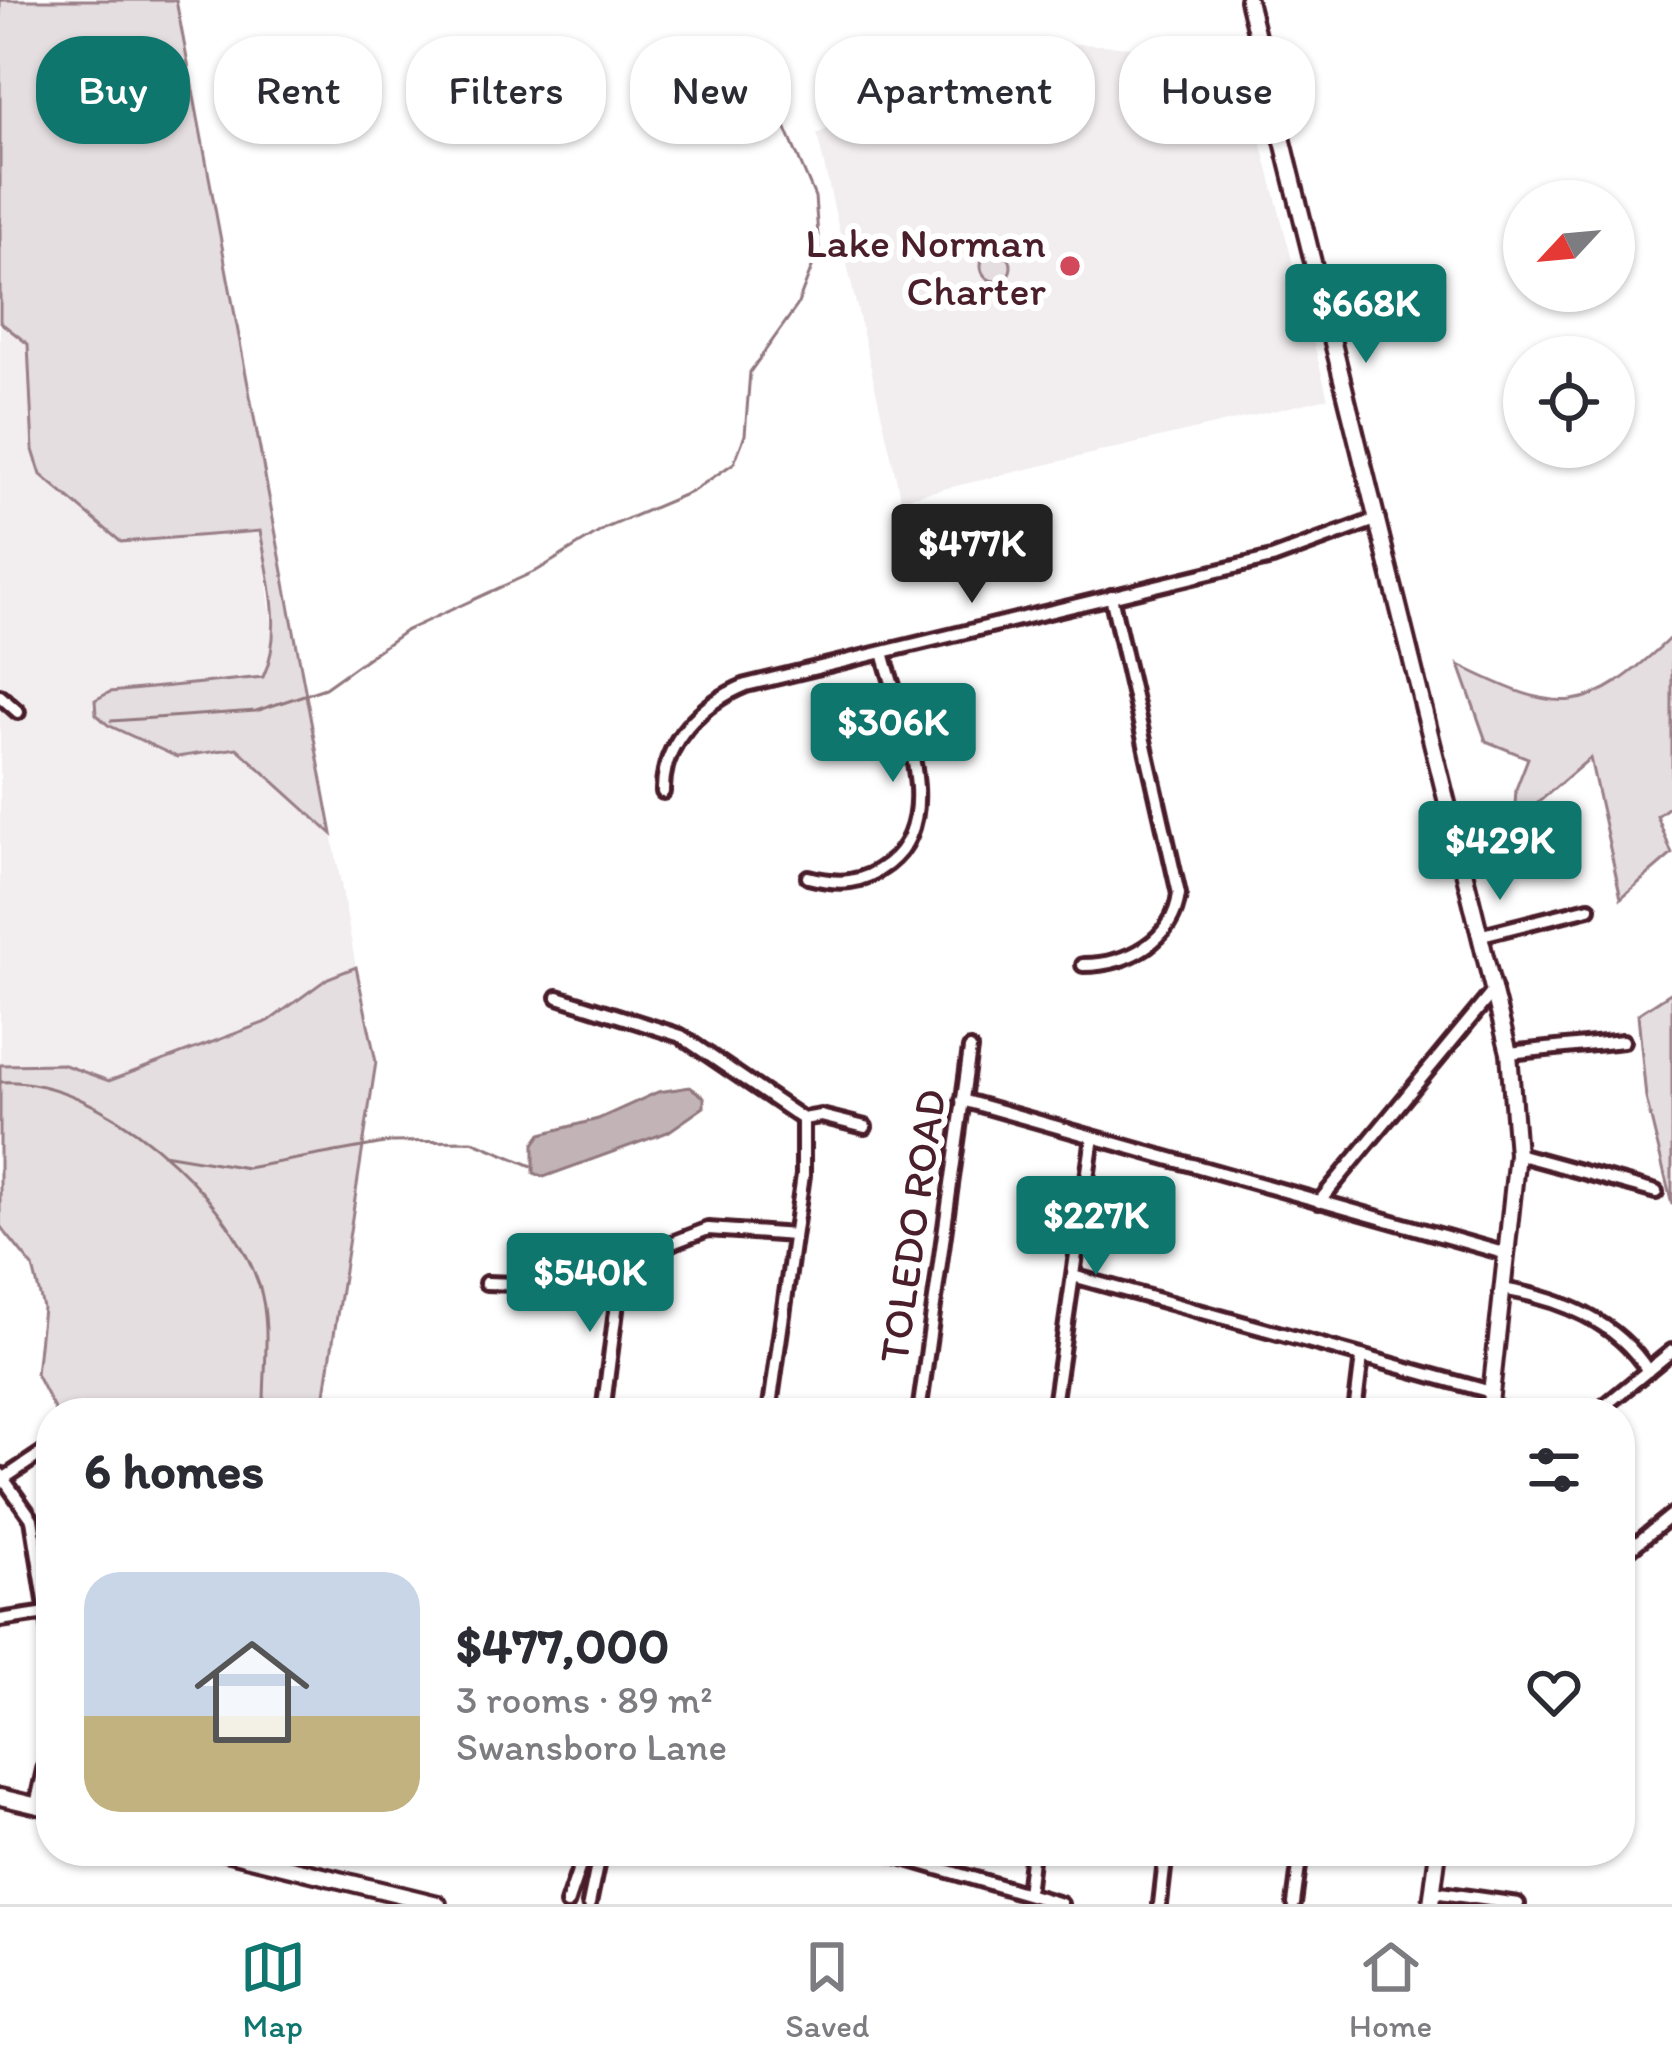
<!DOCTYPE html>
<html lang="en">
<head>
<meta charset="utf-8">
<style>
  :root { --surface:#fff; --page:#f7f7f7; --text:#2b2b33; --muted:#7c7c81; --line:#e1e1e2; --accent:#0f766e }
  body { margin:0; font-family:Itim,sans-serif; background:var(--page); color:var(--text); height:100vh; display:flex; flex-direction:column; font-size:45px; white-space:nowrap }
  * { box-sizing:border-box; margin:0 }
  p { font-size:39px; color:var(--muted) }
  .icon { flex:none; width:66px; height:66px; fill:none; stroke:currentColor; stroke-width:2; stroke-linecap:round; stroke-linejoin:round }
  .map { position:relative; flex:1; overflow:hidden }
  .panel { position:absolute; left:36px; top:1398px; width:1599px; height:468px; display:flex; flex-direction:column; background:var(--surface); border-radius:48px; box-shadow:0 3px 9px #0004 }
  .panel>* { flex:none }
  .banner { position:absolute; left:36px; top:36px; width:1602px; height:108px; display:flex; gap:24px }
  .needle { width:78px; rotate:244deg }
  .fabs { position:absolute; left:1503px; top:180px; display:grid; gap:24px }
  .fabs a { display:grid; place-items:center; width:132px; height:132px; border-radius:50%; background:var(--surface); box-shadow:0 3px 9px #0004; font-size:60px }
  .price { position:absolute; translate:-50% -102px; padding:0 27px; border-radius:12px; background:var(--accent); color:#fff; font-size:39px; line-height:78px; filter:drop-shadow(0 3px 6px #0008) }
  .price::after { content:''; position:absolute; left:50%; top:72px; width:36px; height:27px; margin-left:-18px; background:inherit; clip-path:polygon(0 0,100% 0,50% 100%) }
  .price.selected { background:#222; color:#fff }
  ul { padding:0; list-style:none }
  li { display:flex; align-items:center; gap:36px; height:300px; padding:0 48px }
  li span { display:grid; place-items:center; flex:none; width:336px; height:240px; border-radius:36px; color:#555 }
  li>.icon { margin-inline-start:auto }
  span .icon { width:144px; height:144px; fill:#fffc; stroke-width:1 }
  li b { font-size:51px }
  h2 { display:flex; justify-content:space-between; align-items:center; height:144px; padding:0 48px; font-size:51px }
  .chip { padding:0 42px; border-radius:48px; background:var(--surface); box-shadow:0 3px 9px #0004; font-size:42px; line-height:108px }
  .chip.selected { background:var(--accent); color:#fff }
  .dock { display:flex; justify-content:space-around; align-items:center; height:168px; border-top:3px solid var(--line); background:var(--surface); font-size:33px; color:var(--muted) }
  .dock a { display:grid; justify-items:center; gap:6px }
  .dock .selected { color:var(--accent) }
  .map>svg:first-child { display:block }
  .built { fill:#f2eeef }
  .green { fill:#e5dee0; stroke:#987e86; stroke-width:3 }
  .water { fill:#c1b3b6; stroke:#91787e; stroke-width:3 }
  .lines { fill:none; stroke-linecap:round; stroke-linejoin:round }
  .stream { stroke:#91787e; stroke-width:3 }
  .street-casing { stroke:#4a1f2b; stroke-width:20 }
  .secondary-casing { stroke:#4a1f2b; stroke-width:22 }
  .street { stroke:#fff; stroke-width:10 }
  .secondary { stroke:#fff; stroke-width:14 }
  .poi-dot { fill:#d1495b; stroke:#fff; stroke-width:4.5 }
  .labels { text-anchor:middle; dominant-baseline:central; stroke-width:12; stroke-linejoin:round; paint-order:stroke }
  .poi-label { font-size:42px; fill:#4a1f2b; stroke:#fff; text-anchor:end }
  .street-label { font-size:42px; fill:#4a1f2b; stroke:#fff }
</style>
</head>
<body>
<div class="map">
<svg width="1672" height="1904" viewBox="0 0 1672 1904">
  <rect width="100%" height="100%" fill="#fff"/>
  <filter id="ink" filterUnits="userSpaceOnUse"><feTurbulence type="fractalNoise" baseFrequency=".00833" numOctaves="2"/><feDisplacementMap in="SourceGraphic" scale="24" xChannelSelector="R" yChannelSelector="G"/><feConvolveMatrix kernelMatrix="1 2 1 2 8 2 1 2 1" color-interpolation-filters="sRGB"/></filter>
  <g filter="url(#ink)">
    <path class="built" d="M1234,38L1328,398L901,499L817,134L1007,40L1192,50Z
      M0,322L28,344L33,450L41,474L121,542L261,531L275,651L263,677L108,725L177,757L237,748L332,834L356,967L328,978L269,1021L109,1081L62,1064L0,1065Z"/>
    <path class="green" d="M0,0H176L332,834L237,748L177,757L108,725L96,714L95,700L110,692L263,677C284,633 269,578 260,531L121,542L41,475L33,450L28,344L0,322Z
      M981 266a15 15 0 1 1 30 0a15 15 0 1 1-30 0Z
      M1672,636V805L1657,816L1672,854L1621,898L1590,758L1514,823L1516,789L1528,758L1486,741L1459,665C1562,716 1587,717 1672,636Z
      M356,967L376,1062L322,1413H56L36,1374L43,1308L33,1267L0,1226V1065L62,1064L109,1081L269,1021L328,978Z
      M1672,992V1205L1646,1098L1638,1014Z"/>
    <path class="water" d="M690,1087L704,1097V1107L668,1132L544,1177L534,1173V1144L541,1134L598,1119L658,1092Z"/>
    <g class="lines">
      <path class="stream" d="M111,721L256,711L325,688L405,631L538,570L606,528L693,491L734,463L745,435L750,372L797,306L819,249L815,197L778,110
        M0,1082C100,1076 229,1194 259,1285C272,1325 263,1372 264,1413
        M163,1154L247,1168L390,1142L472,1141L532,1166"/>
      <defs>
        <path id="street" d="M0,696L18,712
          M663,792C662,742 702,703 746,685L1272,558L1378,519
          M808,877C839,885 862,884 888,864C949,817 898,712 883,652
          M1482,935L1589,908
          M1083,965C1127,965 1173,941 1179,894L1111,596
          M558,997L681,1036L803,1119L821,1116L865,1127
          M1509,1053L1623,1041
          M962,1100L1507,1254
          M1517,1154L1656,1192
          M1319,1202L1495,989
          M1073,1276L1491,1392
          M486,1283L545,1285L579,1279L708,1229L794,1235
          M1503,1289C1560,1299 1616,1320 1648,1371
          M603,1413L622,1263
          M769,1413L803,1175V1119
          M919,1413L970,1049
          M1053,1413L1093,1137
          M1355,1413L1362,1356
          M1596,1413L1672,1351
          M0,1474L32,1519L51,1638
          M0,1481L51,1447
          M1620,1557L1672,1515
          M0,1620L47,1613
          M36,1805L51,1739
          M880,1851L1061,1904
          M1433,1892L1518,1904
          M1027,1894L1032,1851
          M567,1904L585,1851
          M589,1904L600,1851
          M1160,1904L1166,1851
          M1294,1904L1301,1851"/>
        <path id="secondary" d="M1248,0L1509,1053L1517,1154L1489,1413
          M0,1797L51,1809
          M221,1851L438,1904
          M1431,1904L1438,1851"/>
      </defs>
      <use href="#street" class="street-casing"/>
      <use href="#secondary" class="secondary-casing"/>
      <use href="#street" class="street"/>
      <use href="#secondary" class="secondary"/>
    </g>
  </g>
  <circle class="poi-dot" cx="1070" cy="266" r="12"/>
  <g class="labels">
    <g class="poi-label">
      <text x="1046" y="242">Lake Norman<tspan x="1046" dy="48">Charter</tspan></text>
    </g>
    <g class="street-label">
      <text transform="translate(912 1226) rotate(-82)">TOLEDO ROAD</text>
    </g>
  </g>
</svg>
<div class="fabs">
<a><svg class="needle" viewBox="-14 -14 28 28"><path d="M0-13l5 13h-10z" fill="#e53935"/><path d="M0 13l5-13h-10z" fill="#7c7c81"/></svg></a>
<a><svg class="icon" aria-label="locate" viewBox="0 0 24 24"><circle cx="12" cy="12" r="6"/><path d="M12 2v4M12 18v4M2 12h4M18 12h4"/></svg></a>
</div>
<b class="price" style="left:1366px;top:366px">$668K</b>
<b class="price selected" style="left:972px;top:606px">$477K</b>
<b class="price" style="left:893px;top:785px">$306K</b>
<b class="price" style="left:1500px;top:903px">$429K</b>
<b class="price" style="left:1096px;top:1278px">$227K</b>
<b class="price" style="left:590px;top:1335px">$540K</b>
<div class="banner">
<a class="chip selected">Buy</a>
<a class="chip">Rent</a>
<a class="chip">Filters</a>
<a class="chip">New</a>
<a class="chip">Apartment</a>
<a class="chip">House</a>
</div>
<section class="panel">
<h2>6 homes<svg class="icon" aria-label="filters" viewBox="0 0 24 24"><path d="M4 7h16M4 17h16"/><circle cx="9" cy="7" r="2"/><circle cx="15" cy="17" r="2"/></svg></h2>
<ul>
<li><span style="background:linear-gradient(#c9d6e8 60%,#c2b280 0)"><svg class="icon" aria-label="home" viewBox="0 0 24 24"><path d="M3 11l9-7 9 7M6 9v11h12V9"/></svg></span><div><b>$477,000</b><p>3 rooms · 89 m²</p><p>Swansboro Lane</p></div><svg class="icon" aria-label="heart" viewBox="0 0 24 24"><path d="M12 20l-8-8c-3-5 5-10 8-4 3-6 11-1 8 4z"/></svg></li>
</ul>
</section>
</div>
<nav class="dock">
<a class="selected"><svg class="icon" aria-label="map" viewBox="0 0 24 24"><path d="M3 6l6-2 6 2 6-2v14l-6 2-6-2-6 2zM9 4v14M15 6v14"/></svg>Map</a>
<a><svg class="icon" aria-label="saved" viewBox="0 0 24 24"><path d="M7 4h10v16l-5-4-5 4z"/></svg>Saved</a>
<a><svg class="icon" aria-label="home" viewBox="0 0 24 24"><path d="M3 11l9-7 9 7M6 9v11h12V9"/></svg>Home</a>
</nav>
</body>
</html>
